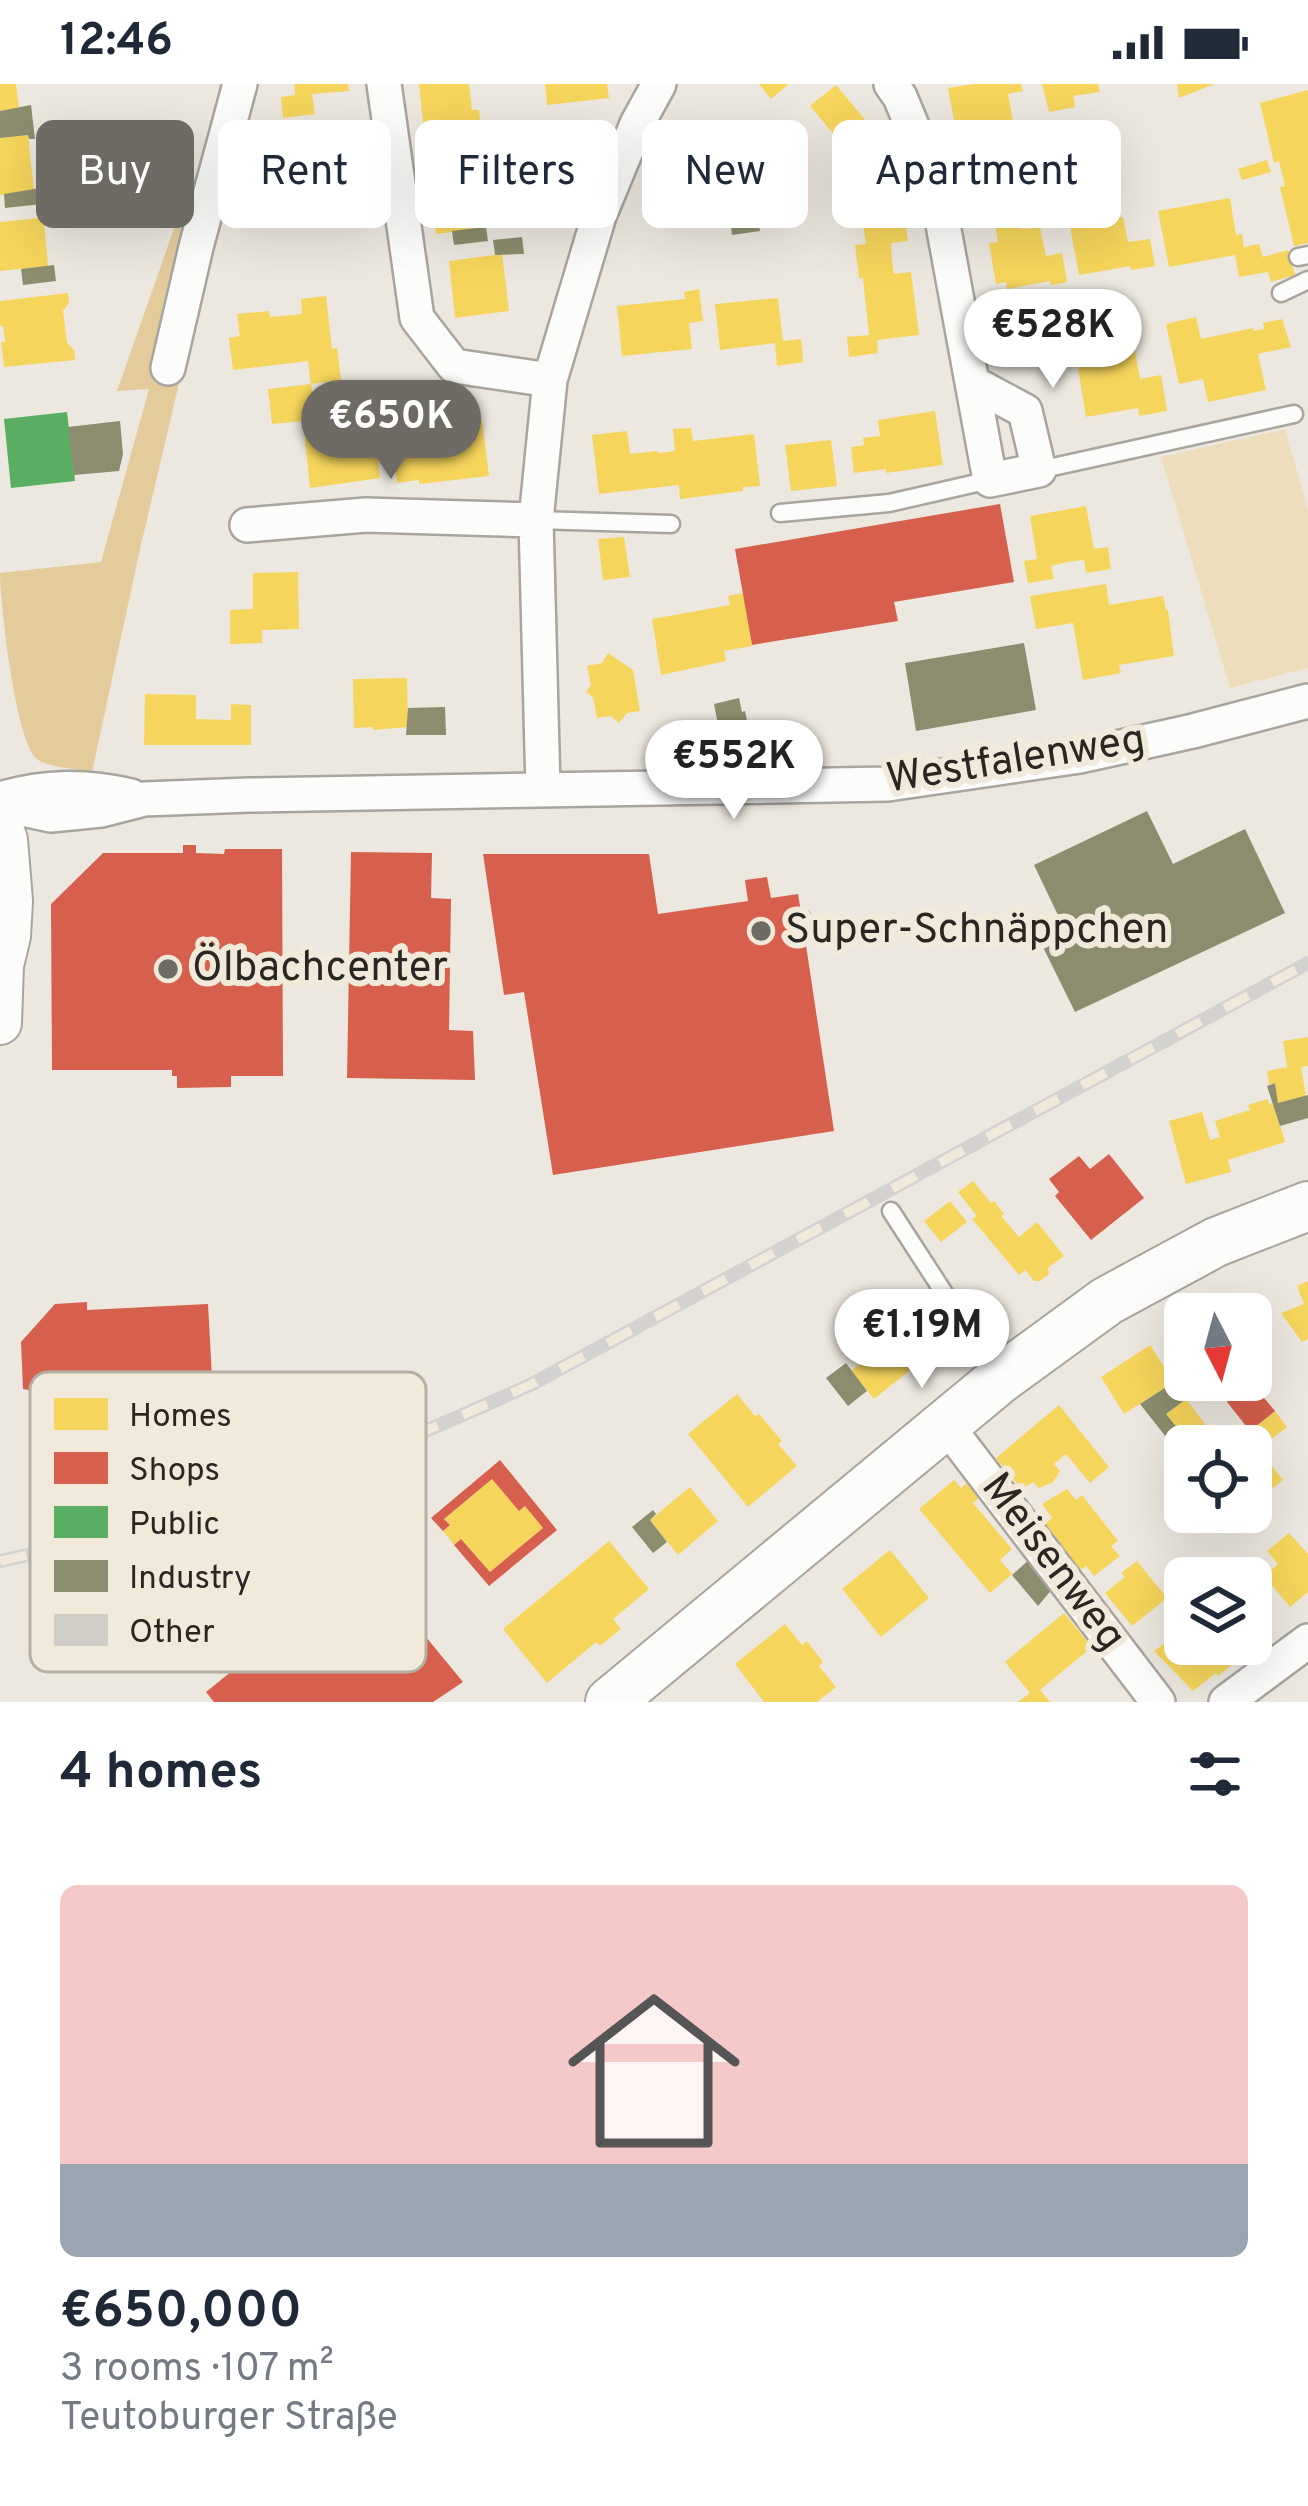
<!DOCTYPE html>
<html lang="en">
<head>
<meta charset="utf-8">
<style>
  :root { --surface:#fff; --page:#f6f6f7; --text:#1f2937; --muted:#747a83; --accent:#6e6b64 }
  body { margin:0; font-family:Overpass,sans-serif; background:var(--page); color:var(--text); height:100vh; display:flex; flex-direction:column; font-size:45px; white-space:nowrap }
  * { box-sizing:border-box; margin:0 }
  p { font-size:39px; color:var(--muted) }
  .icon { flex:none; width:66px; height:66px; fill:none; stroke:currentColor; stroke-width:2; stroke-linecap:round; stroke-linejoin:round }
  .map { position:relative; height:1618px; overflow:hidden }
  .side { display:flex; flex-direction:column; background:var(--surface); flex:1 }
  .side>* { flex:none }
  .banner { position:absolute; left:36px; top:36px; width:1236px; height:108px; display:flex; gap:24px }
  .needle { width:78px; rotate:174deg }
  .buttons { position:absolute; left:1164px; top:1209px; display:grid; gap:24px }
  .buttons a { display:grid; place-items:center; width:108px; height:108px; border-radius:18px; background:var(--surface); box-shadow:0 12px 48px #0002; font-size:60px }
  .price { position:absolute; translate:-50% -102px; padding:0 27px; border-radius:42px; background:#fff; color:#222; font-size:39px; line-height:78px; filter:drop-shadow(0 3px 6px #0008) }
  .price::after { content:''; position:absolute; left:50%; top:72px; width:36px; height:27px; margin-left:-18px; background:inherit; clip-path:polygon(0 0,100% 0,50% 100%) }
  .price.on { background:var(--accent); color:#fff }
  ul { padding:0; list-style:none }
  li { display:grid; align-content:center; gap:24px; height:636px; padding:0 60px }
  li span { display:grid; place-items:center; height:372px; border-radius:18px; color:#555 }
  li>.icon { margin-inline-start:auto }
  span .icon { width:216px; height:216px; fill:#fffc; stroke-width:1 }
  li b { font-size:51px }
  h2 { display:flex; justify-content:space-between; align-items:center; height:144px; padding:0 60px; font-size:51px }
  .chip { padding:0 42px; border-radius:18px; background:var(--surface); box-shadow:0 12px 48px #0002; font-size:42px; line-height:108px }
  .chip.on { background:var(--accent); color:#fff }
  .status { display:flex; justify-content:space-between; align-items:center; height:84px; padding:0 60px; background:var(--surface); direction:ltr }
  .status svg { height:33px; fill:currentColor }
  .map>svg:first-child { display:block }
  .green { fill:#eeddbc }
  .forest { fill:#e3cb9b }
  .homes { fill:#f6d55c }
  .shops { fill:#d6604d }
  .public { fill:#5aae61 }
  .industry { fill:#8c8c6e }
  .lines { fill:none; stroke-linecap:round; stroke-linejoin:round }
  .service-casing { stroke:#a8a59f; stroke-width:21 }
  .minor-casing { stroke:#a8a59f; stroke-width:38 }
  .tertiary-casing { stroke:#a8a59f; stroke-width:46 }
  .secondary-casing { stroke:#a8a59f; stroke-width:52 }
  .service { stroke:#fcfcfa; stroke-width:16 }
  .minor { stroke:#fcfcfa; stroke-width:33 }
  .tertiary { stroke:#fcfcfa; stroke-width:42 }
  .secondary { stroke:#fcfcfa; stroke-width:48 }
  .rail-casing { stroke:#d3d2d0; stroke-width:14 }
  .rail { stroke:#f1e9da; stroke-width:9; stroke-dasharray:27; stroke-linecap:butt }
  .poi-dot { fill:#6e6b64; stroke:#f1e9da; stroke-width:4.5 }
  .labels { text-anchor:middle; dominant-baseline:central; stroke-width:12; stroke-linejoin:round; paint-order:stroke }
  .street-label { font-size:42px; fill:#2a2722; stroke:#f1e9da }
  .poi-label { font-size:42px; fill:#2a2722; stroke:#f1e9da; text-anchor:start }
  .key { fill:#f1e9da; stroke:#b5afa3; stroke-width:3 }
  .key-label { font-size:33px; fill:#2a2722 }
</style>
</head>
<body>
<div class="status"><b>12:46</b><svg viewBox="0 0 49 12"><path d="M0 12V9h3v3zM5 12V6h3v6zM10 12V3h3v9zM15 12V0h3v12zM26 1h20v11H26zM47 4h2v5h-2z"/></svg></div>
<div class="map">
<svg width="1308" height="1618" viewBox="0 0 1308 1618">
  <rect width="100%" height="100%" fill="#ece8df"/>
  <path class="green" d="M1285,345L1308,426V584L1230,604L1161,373Z"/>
  <path class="forest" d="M183,119L220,125L140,465L92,688C77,685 49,684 37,675C16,660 0,519 0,489L101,478L149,305L117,307Z"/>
  <path class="homes" d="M0,0H16L19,25L0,27Z
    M294,0H348L349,7L312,10L315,30L283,34L281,13L295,11Z
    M419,0H469L472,26H479L482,50L425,57Z
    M545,0H607L609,14L547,21Z
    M759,0H789L771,15Z
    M974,0H1021L1023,7L1008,10L1014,43L957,53L948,4Z
    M1042,0H1098L1100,8L1073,12L1075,23L1049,28Z
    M1177,0H1214L1179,14Z
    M836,1L867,38L841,59L810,22Z
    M1308,6V159L1294,162L1280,103L1285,102L1279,77L1274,79L1260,19Z
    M569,38L572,57L562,58L564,78L530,82L528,62L538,61L536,42Z
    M174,44L179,97H158L159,102L144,103L143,99L123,103L116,50Z
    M327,47L330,78L343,77L346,108L281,117L284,139L244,144L240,113L258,111L255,87L277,84L273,53Z
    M28,51L34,107L0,111V54Z
    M874,58L881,76L853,87L846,68Z
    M1267,76L1271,88L1242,96L1238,85Z
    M487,81L494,143L436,150L429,87Z
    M725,93L730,134L680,141L675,99Z
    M887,100L888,114L902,113L908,157L891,159L892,177L894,190L911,188L919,251L877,256L878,269L849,273L847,253L869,251L863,194H859L855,161L866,160L863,140L844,143L840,111L848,104Z
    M1230,114L1236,151L1242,150L1244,163L1259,160L1263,173L1288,166L1295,191L1271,198L1268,188L1239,193L1235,171L1169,183L1158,127Z
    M1117,120L1120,133H1123L1128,158L1150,155L1155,182L1131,186L1130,182L1079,191L1070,142L1098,137L1096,124Z
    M49,133V137L44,138L48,182L0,187V138Z
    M1019,136L1021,145L1040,144L1046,172L1062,169L1067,198L1051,201L1050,197L1007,205L1006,198L996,200L989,159L998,158L995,140Z
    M502,170L509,227L455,234L449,177Z
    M699,205L703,237L689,239L692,265L622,272L617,222L685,215L684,208Z
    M68,209L69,219L63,227L67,259L74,266L75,276L4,283L1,258H5L3,242H0V217Z
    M326,212L332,265L337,264L341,296L311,300L308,277L233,286L229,254L240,252L237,230L269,227L270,233L302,230L301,215Z
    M778,214L783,257L801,255L803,278L777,282L775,259L720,266L715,220Z
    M1196,233L1201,255L1253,244L1254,247L1264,245L1263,239L1282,235L1291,263L1258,270L1266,306L1208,318L1203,295L1179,300L1166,240Z
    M1133,255L1140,295L1161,291L1167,327L1139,332L1138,324L1086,333L1078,284L1103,279L1101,261Z
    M311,300L313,313L322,311L327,347L374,341L380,394L310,404L303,337L272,340L268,305Z
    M935,327L943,381L886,389V385L854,389L851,363L864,361L863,354L880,352L878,336Z
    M482,336L489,392L419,400V396L397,399L393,365L415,362L413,344Z
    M691,344L693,357L754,350L760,402L743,403V407L680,415L679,401L599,410L592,351L627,347L630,370L657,367L658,369L675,367L673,345Z
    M831,356L837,402L791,407L785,361Z
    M1086,422L1094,465L1108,463L1111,485L1086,489L1084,476L1067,478L1051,482L1054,495L1028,499L1024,477L1037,475L1030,432Z
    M624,453L630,493L603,496L598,455Z
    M298,488L299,545L262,546V559L230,560V526L253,525V489Z
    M1106,500L1109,521L1163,512L1166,526H1168L1174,572L1119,581L1121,589L1083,596L1073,539L1036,545L1030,512Z
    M744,509L752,562L724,567L726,577L661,591L652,535L730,521L728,512Z
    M608,569L633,586L640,627L627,629L619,639L611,632L597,634L593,613L586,608L591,601L587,582L602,579Z
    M407,594L408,643L373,646V643L354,644L353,595Z
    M145,610L196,611V635L231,636V620L251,621V661H144Z
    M1308,953V982L1301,983L1306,1012L1278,1019L1275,999L1269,1001L1267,987L1287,983L1283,957Z
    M1268,1015L1269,1020L1273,1019L1285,1058L1228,1076L1231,1088L1186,1100L1169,1037L1202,1028L1210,1056L1220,1053L1215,1037L1250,1026L1248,1021Z
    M973,1097L991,1119L994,1117L1004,1130L1001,1132L1019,1153L1037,1138L1064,1172L1048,1184L1049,1190L1040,1197H1034L1025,1186L1019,1191L972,1135L977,1132L958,1108Z
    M950,1117L967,1138L941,1158L924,1137Z
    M1308,1197V1255L1302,1258L1281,1229L1304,1220L1297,1202Z
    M893,1247L919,1279L874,1315L851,1287L881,1264L877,1259Z
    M1150,1261L1174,1298L1124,1330L1101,1293Z
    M1205,1296H1214L1235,1321L1232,1323Z
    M737,1310L755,1332L759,1330L782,1357L778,1360L797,1382L748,1423L688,1350Z
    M1186,1315L1209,1345L1190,1360L1166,1330Z
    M1059,1321L1109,1383L1090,1399L1066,1370L1054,1380L1060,1387L1053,1398L1039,1404L1033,1398L1022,1406L996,1374Z
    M1275,1327L1287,1343L1262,1362L1250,1347Z
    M1267,1376L1283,1396L1273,1404L1257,1384Z
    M1180,1381L1185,1386V1413L1181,1416L1164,1394Z
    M492,1395L519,1427L525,1422L543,1444L490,1488L461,1455L454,1461L443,1447L450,1441L444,1435Z
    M954,1396L961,1404L968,1398L980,1413L973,1419L1012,1465L1000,1476L1012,1490L990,1509L919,1425Z
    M690,1403L718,1437L678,1471L650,1436Z
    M1067,1405L1076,1416L1082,1411L1118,1457L1111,1462L1120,1472L1094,1492L1086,1482L1080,1486L1073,1478L1068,1483L1044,1453L1050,1448L1044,1440L1052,1434L1042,1420Z
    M1289,1449L1308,1470V1508L1290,1523L1268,1497L1251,1511V1494H1236L1232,1488L1249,1474L1264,1492L1278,1480L1267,1467Z
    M609,1457L649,1505L613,1535L621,1545L600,1562L596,1558L547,1599L503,1545Z
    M890,1466L929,1514L881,1553L842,1505Z
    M1137,1477L1167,1514L1132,1542L1105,1509L1125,1493L1121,1489Z
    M1064,1529L1092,1563L1040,1606L1050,1618H1018L1030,1609L1005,1578Z
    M785,1540L802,1561L807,1557L823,1578L819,1582L836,1603L817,1618H764L735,1580Z
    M1185,1545V1560H1250L1240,1568L1243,1572L1218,1592L1216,1589L1193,1607L1154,1567Z"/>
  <path class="shops" d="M1000,420L1014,498L894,518L898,537L752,561L735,465Z
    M183,761H196V769L224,770L225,765H282L283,992H231V1003L177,1004V992H172V986H52L51,820L103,769H183Z
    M351,768L432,769L431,814L451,815L449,946L473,947L475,996L347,994Z
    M483,770H649L658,830L748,817L745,796L767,793L771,814L798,810L801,828L808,826L811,829L814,843L811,847L804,848L834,1047L553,1091L524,908L504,911Z
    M1109,1070L1144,1114L1091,1156L1055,1112L1059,1108L1049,1095L1079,1072L1090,1085Z
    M87,1218V1226L208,1220L215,1349L206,1361L115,1365L116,1388L77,1390L78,1394L55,1395V1391L36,1392L32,1322H35L34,1307L23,1305L21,1258L55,1220Z
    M1214,1296H1249L1275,1327L1250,1347L1227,1318L1230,1315Z
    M500,1376L557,1446L489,1502L454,1461L461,1455L490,1488L543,1444L525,1422L519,1427L492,1395L444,1435L450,1441L443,1447L431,1434Z
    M374,1490L463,1598L433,1618H214L206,1608L305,1528L314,1539Z"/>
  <path class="public" d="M67,328L75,397L11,404L4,335Z"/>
  <path class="industry" d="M31,21L35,55H29L28,51L0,54V27Z
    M493,42L498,86L487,88V81L464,83L461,53L482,50L481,43Z
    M40,104L42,120L5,124L4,110Z
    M758,131L760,147L732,151L730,134Z
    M486,143L488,157L454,161L452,147Z
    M522,153L524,170L495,171L493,156Z
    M54,181L56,197L23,201L21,185Z
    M120,337L123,370L119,387L74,391L68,343Z
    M1024,559L1036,626L916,647L905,579Z
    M739,614L742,628L745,627L754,669L725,675L714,620Z
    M445,623L446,651H406L408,624Z
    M1147,727L1173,780L1245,745L1285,829L1075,928L1042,861L1067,850L1034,781Z
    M1275,999L1278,1019L1308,1011V1034L1280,1042L1267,1002Z
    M846,1279L867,1307L848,1322L826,1294Z
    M1174,1298L1186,1315L1166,1330L1190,1360L1209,1345L1223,1362H1185V1377L1140,1320Z
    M653,1426L656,1430L650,1436L667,1458L653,1469L632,1443Z
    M1030,1475L1054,1503L1038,1522L1012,1491Z"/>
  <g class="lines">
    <defs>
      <path id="service" d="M1298,173L1308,171
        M1281,209L1308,196
        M1039,386L1294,330
        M780,429L889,419L990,396
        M536,436L671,440
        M891,1127L996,1289"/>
      <path id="minor" d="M384,0L417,234L454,282L550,296
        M891,0L900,13L935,97L990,396L1039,386L1025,327L973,299
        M168,284L196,163L240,0
        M247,441L366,431L536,436
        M543,705L536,436L550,296L599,132L637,40L659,0
        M0,715C45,702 85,701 131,712
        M0,720L51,731L101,726L144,715L249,711L888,700L1080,672L1193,647L1308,617
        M946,1341L1158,1618
        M1226,1618L1308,1557"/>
      <path id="tertiary" d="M0,738L6,756L11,817L9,852L2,881L0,939"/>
      <path id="secondary" d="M610,1618L1000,1295L1107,1217L1216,1158L1308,1122"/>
    </defs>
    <use href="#service" class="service-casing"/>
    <use href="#minor" class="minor-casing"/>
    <use href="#tertiary" class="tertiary-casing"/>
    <use href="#secondary" class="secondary-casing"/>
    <use href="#service" class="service"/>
    <use href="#minor" class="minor"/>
    <use href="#tertiary" class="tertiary"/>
    <use href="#secondary" class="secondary"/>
    <defs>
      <path id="rail" d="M0,1477C63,1463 126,1450 188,1432C307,1398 420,1351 532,1300L1308,879"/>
    </defs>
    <use href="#rail" class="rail-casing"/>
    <use href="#rail" class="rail"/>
  </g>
  <g class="poi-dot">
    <circle cx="761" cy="847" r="12"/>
    <circle cx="168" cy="885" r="12"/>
  </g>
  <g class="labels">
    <g class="street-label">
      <text transform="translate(1016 677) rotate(-9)">Westfalenweg</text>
      <text transform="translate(1052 1479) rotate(53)">Meisenweg</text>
    </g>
    <g class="poi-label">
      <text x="785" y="847">Super-Schnäppchen</text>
      <text x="192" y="885">Ölbachcenter</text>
    </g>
  </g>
  <rect x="30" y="1288" width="396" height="300" rx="18" class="key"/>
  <rect x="54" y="1314" width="54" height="32" fill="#f6d55c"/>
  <rect x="54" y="1368" width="54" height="32" fill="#d6604d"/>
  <rect x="54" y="1422" width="54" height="32" fill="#5aae61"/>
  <rect x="54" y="1476" width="54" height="32" fill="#8c8c6e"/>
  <rect x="54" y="1530" width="54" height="32" fill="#d0ccc6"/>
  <g class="key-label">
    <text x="129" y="1342">Homes</text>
    <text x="129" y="1396">Shops</text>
    <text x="129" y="1450">Public</text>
    <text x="129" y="1504">Industry</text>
    <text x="129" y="1558">Other</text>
  </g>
</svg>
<div class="buttons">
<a><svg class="needle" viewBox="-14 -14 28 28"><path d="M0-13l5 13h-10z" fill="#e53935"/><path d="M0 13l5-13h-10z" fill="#747a83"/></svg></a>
<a><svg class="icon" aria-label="locate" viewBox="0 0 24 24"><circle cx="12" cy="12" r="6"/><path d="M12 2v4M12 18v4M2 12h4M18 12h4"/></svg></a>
<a><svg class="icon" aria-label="layers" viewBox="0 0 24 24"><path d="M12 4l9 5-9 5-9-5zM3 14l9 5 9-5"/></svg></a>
</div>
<b class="price" style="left:1053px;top:307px">€528K</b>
<b class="price on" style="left:391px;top:398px">€650K</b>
<b class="price" style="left:734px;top:738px">€552K</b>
<b class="price" style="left:922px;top:1307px">€1.19M</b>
<div class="banner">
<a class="chip on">Buy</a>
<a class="chip">Rent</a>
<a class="chip">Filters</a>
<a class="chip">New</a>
<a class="chip">Apartment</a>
</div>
</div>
<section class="side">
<h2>4 homes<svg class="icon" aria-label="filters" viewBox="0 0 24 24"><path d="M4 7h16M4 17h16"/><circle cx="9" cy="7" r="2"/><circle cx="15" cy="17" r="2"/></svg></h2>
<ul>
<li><span style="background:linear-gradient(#f6c9c9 75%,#9aa5b1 0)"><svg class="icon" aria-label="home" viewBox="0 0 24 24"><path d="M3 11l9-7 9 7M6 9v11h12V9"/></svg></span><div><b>€650,000</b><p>3 rooms · 107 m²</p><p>Teutoburger Straße</p></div></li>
</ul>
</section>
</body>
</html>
